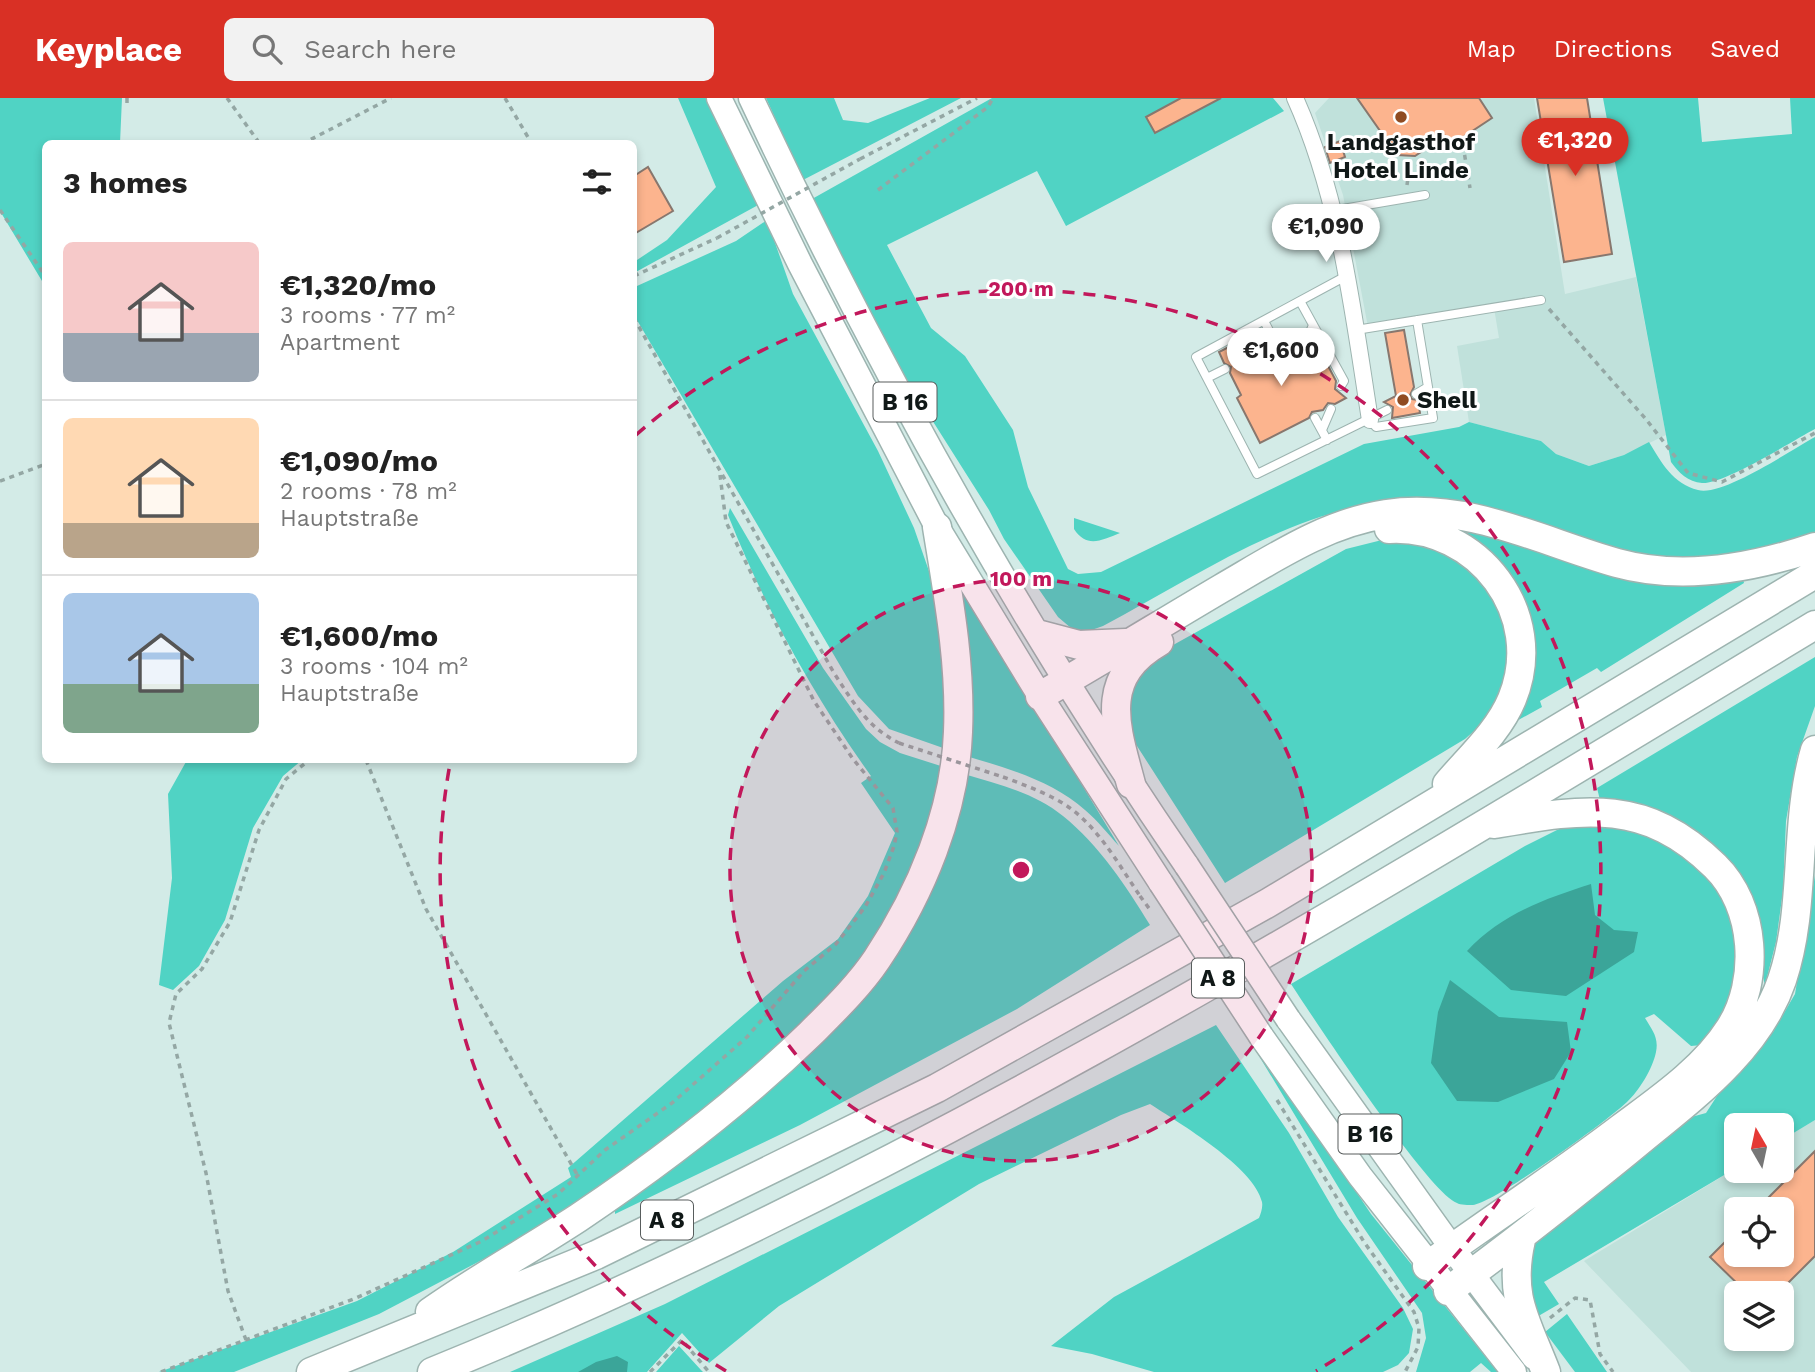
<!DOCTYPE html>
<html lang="en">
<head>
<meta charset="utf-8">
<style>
  :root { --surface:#fff; --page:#f2f2f2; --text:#222; --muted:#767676; --line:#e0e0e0; --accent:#d93025 }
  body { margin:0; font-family:"Work Sans",sans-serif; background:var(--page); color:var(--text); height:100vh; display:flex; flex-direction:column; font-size:26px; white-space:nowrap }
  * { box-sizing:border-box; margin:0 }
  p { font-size:23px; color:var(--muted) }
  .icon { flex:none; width:38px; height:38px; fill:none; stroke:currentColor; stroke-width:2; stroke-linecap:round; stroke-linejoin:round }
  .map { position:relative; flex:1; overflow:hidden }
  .drawer { position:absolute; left:42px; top:42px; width:595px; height:623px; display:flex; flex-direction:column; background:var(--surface); border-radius:10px; box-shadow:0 4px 10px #0003 }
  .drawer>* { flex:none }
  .needle { width:46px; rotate:351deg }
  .buttons { position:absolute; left:1724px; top:1015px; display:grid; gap:14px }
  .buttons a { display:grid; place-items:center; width:70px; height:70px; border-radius:10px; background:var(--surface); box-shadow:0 4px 10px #0003; font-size:35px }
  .price { position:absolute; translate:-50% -60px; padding:0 16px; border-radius:24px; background:#fff; color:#222; font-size:23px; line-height:46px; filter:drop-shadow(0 2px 4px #0008) }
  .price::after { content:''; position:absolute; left:50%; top:42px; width:21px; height:16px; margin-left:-10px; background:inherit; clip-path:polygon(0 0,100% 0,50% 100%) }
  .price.active { background:var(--accent); color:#fff }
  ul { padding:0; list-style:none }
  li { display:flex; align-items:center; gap:21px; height:175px; padding:0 21px }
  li+li { border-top:2px solid var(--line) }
  li span { display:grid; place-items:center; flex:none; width:196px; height:140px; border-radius:10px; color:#555 }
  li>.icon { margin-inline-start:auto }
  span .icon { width:84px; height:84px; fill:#fffc; stroke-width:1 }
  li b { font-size:30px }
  h2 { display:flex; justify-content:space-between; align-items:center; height:84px; padding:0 21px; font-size:30px }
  header { display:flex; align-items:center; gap:42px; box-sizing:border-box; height:98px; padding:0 35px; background:var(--accent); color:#fff }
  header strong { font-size:33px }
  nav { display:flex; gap:38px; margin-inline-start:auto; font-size:24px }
  .search { width:490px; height:63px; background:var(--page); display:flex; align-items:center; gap:18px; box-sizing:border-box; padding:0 24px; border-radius:10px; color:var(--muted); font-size:26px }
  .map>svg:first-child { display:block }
  .built { fill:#c0e1db; fill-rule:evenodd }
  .green { fill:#50d3c4 }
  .water { fill:#3ba599 }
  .building { fill:#fcb48e; stroke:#88776e; stroke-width:2 }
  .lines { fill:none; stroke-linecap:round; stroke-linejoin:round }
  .lane-casing { stroke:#9db4b0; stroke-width:10 }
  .street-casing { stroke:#9db4b0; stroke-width:18 }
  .primary-casing { stroke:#9db4b0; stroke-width:27 }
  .highway-casing { stroke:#9db4b0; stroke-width:31 }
  .path { stroke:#94a7a4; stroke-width:3.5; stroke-dasharray:5 5; stroke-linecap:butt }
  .lane { stroke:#fff; stroke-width:8 }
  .street { stroke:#fff; stroke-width:16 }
  .primary { stroke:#fff; stroke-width:24 }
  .highway { stroke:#fff; stroke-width:28 }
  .primary-bridge-casing { stroke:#9db4b0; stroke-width:27; stroke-linecap:butt }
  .path-bridge { stroke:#94a7a4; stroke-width:3.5; stroke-dasharray:5 5; stroke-linecap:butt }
  .primary-bridge { stroke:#fff; stroke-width:24 }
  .ring { fill:none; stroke:#c2185b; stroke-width:3.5; stroke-dasharray:12 9 }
  .poi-dot { fill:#904b21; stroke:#fff; stroke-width:2.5 }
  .labels { text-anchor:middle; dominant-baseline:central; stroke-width:6; stroke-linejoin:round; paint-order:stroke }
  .shield { fill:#fff; stroke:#585d5d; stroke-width:2 }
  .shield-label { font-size:23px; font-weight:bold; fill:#101817 }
  .poi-label { font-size:24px; font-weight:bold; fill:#101817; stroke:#fff }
  .centre { fill:#c2185b; stroke:#fff; stroke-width:3.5 }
  .ring-label { font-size:21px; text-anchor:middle; font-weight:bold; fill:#c2185b; stroke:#fff; stroke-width:6; stroke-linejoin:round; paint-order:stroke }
</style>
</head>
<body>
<header>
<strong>Keyplace</strong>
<div class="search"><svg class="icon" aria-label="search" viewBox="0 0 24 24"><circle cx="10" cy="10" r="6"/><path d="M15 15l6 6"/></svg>Search here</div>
<nav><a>Map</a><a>Directions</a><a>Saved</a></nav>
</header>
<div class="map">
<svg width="1815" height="1274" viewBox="0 0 1815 1274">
  <rect width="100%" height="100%" fill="#d3ebe7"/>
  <path class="built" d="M1329,0H1534L1565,196L1636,179L1666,337L1624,357L1589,368L1556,356L1541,343L1469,324L1457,248L1499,240L1494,210L1544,200L1368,229L1343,97L1315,15Z
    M1815,1022V1274H1691L1584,1163L1736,1070V1073H1782V1042ZM1736,1111H1782V1157H1736ZM1736,1195H1782V1241H1736Z"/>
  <path class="green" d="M0,0H122L120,45L46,46L45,188L0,113Z
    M678,0H707L760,106L634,175V164L667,142L716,89Z
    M766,0H834L843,22L868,25L930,0H961L803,82Z
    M992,0H1273L1284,13L1066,128L1037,73L887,147L931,230L965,258L1013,332L1028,389L1068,471L1078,476L1101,474L1364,346L1459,329L1469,324L1541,343L1556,356L1589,368L1624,357L1649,344C1661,364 1673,386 1698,392C1722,399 1791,352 1815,339V435C1748,460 1678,471 1608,451C1544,433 1488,398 1419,401C1302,404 1203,475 1103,528L1086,534L1071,530L1058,519L1004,441L989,412L896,265L812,101Z
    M1603,0H1698L1702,44L1792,36L1790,0H1815V331C1792,343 1725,386 1702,385C1688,384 1679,375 1671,364Z
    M767,122L793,196L878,353L914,430L930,476L945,543L946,651L889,631L858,598L634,217V195L637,188L736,143Z
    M730,410L823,570L866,631L880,644L900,655L944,669L921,756L879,842L817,917L667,1045L543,1130L379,1216L234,1274H159L357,1203L453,1154L571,1079L568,1070L783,883L838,841L868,798L895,735L861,685L871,678C813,597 765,510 728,417Z
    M1074,420L1120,435C1102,442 1087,451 1074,431Z
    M1463,432L1743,481L1744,485L1601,574L1597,570L1540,603L1542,609L1513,625C1557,549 1529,481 1463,432Z
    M1386,441H1405L1456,457L1502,505L1512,560L1492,617L1465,641L1225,785L1128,634L1131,588L1138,576L1166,551L1346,451Z
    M949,467L1119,748C1108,736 1098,723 1085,712C1053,683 1007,670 966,658Z
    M1815,559V608L1797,659L1786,723L1783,793L1776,844L1765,887L1740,788L1600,702L1597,690Z
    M187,662H302L283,678L253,730L225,822L199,868L173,892L159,887L172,780L168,696Z
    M964,676C998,686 1035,695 1063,718C1099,747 1126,788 1150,827L1017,911L800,1027L615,1116V1106C738,1021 869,929 932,789C948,755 954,712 964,676Z
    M1604,725L1643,729L1714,781L1741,843L1740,883L1725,918L1702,947L1691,948L1654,916L1645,920C1652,932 1659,939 1656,954C1653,970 1639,993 1627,1004C1607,1023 1496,1104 1473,1107C1469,1107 1460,1107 1457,1105C1428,1094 1314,921 1291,886L1525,748L1559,731Z
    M1815,777V1022L1782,1042V1027H1736V1070L1544,1184L1559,1206L1535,1220L1526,1169L1537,1142L1684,1021L1706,1015L1728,981L1773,934L1795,896Z
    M1216,927L1289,1035L1338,1119L1403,1210L1413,1231L1409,1255L1398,1267L1383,1274H1154L1092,1256L1051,1248L1114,1199L1259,1120C1261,1115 1263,1109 1262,1104C1254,1069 1179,1025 1150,1006L1121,1017L979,1086L779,1208L709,1265L682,1235L647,1274H510L665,1206Z
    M1256,944L1371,1116L1498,1274H1491L1481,1265L1470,1274H1416L1426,1240L1422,1215L1357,1120L1253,948Z
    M1567,1216L1607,1274H1575L1545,1234Z
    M679,1248L701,1272L703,1274H656Z"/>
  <path class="water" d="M1591,786L1595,817L1614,832L1638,834L1634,854L1566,898L1511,892L1467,853C1500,817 1544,801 1591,786Z
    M1450,882L1499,919L1567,924L1571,954L1554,981L1498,1004L1457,1003L1431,965L1438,914Z
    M617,1258L628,1264L627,1274H578L596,1264Z"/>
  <path class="building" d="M1181,0H1221L1155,35L1146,19Z
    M1357,0H1479L1492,20L1451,47L1445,38L1415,58L1397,57Z
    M1537,0H1587L1612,156L1564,164Z
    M1340,43L1345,59L1330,65L1325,49Z
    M648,69L673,113L634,136V78Z
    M1404,232L1414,289L1410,297L1412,301L1418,302L1420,315L1392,320L1393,309L1384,304L1396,298L1385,235Z
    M1244,241L1249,252L1248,258L1255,262L1260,272L1278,262L1284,263L1288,257L1300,250L1308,252L1315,243L1336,283L1335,291L1346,300L1335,306L1328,305L1323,312L1312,314L1309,320L1260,345L1237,300L1241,297L1230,275L1231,269L1224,265L1219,254Z
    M1815,1053V1158L1778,1195H1747L1710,1159L1736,1133V1157H1782V1111H1757Z"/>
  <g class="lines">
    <defs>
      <path id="lane" d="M1331,113L1425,97
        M1348,177L1196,259L1257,376L1387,312
        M1300,203L1344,283L1341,288
        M1264,223L1282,257
        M1356,232L1541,202
        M1305,246L1313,227
        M1254,256L1275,245
        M1207,280L1225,271
        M1416,296L1428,289L1417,222
        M1315,320L1327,342
        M1370,322L1376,329L1433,320L1428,289
        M1322,332L1331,311"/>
      <path id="street" d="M1295,0C1340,100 1353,214 1370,322"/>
      <path id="primary" d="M719,0L800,166L937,429L1040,598L1161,785
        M751,0C876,266 1020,525 1187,768
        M1288,921L1452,1150L1534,1259
        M1261,938L1360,1078L1514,1274"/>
      <path id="highway" d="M1389,431C1478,426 1547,516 1512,601C1499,633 1469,660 1447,686
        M1041,537L1079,547L1126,545
        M1040,598C1101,563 1161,526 1222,490C1274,460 1326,425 1386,416C1468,404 1540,443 1617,465C1682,483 1753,470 1815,449
        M1131,686C1116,629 1097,580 1159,544
        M1521,1142C1508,1199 1526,1222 1546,1274
        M1427,1168C1492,1121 1558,1078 1621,1030C1660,1001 1704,971 1730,930C1760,883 1756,808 1715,768C1645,699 1583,711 1494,726
        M1448,1193C1510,1148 1569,1101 1628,1053C1685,1005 1757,956 1782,882C1807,808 1793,727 1815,652
        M430,1214C478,1180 529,1152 578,1120C660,1065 739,1005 810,936C833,913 859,888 877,861C921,795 955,714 958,634C961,565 948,497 937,429
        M311,1274L596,1157L937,990L1268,805L1815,476
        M432,1274C913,1079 1371,795 1815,527"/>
    </defs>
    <use href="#lane" class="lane-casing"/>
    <use href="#street" class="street-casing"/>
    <use href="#primary" class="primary-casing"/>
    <use href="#highway" class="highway-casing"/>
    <path class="path" d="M127,0V10
      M227,0L260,46
      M505,0L532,46
      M302,46L391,0
      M1463,47L1470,90
      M860,61L977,0
      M1407,87L1411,58
      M878,92L988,9L993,0
      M0,112L46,179
      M634,178L717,140
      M1549,211L1645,320L1688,375L1722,384L1815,335
      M634,220L834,575C853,604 867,629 899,645
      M0,383L46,366
      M366,662L426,811L578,1078
      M1003,679C1022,686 1041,693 1059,703C1095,723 1117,764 1140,798
      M1277,1002L1364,1144L1414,1214L1419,1230L1418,1249L1405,1274
      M1550,1220L1575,1200L1590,1202L1600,1256L1613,1274
      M246,1242L228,1193L206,1075L169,925L176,896L202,871L230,824L259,732L286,681L309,662
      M161,1274L356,1200L482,1143L558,1096L605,1052L672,1005L747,939L804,873L836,846L865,809L884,775L894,748L897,734L893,710L853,661L814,603L726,424L720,377
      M650,1274L682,1242L709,1274"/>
    <use href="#lane" class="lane"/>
    <use href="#street" class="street"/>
    <use href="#primary" class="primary"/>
    <use href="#highway" class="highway"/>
    <defs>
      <path id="primary-bridge" d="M1187,768L1288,921
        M1161,785L1261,938"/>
    </defs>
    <use href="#primary-bridge" class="primary-bridge-casing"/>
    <path class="path-bridge" d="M717,140L860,61
      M899,645L1003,679
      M1140,798L1151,813"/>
    <use href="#primary-bridge" class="primary-bridge"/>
  </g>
  <circle cx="1021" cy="772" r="291" fill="#c2185b" fill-opacity=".12"/>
  <g class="ring">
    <circle cx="1021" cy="772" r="291"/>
    <path d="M726 1273A581 581 0 0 1 450 666M636 337A581 581 0 1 1 1316 1273"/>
  </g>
  <g class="poi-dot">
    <circle cx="1401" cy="19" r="7"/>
    <circle cx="1403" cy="302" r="7"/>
  </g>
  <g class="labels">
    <g class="shield">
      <rect x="873.5" y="284.5" width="63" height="39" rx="5"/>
      <rect x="1192" y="860.5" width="52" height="39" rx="5"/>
      <rect x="1338.5" y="1016.5" width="63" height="39" rx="5"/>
      <rect x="641" y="1102.5" width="52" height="39" rx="5"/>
    </g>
    <g class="shield-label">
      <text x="905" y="304">B 16</text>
      <text x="1218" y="880">A 8</text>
      <text x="1370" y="1036">B 16</text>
      <text x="667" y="1122">A 8</text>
    </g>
    <g class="poi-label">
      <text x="1401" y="44">Landgasthof<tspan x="1401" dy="28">Hotel Linde</tspan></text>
      <text x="1417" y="302" text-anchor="start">Shell</text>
    </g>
  </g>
  <circle cx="1021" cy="772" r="10" class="centre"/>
  <g class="ring-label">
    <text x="1021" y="198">200 m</text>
    <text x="1021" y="488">100 m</text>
  </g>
</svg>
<div class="buttons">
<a><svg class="needle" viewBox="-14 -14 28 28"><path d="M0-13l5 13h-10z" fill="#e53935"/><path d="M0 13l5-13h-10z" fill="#767676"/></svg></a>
<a><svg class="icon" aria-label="locate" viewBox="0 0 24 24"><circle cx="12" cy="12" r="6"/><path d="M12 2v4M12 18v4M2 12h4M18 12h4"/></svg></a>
<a><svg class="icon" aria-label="layers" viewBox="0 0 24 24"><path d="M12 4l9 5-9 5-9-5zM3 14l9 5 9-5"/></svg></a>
</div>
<b class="price active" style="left:1575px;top:80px">€1,320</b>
<b class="price" style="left:1326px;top:166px">€1,090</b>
<b class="price" style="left:1281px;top:290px">€1,600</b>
<section class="drawer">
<h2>3 homes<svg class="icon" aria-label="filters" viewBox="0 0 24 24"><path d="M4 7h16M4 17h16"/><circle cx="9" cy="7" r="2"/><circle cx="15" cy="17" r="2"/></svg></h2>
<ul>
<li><span style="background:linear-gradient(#f6c9c9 65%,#9aa5b1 0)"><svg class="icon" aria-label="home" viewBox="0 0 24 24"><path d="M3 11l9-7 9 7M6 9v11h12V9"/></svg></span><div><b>€1,320/mo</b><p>3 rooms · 77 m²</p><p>Apartment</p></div></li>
<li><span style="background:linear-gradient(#ffd9b3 75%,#b9a48a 0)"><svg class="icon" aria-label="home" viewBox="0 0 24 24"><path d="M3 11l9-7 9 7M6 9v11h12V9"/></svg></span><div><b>€1,090/mo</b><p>2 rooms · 78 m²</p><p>Hauptstraße</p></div></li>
<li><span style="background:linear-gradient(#a9c7e8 65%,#7fa58c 0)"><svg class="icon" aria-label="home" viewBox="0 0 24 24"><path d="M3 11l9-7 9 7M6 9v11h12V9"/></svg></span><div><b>€1,600/mo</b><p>3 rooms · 104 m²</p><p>Hauptstraße</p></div></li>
</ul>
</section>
</div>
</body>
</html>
